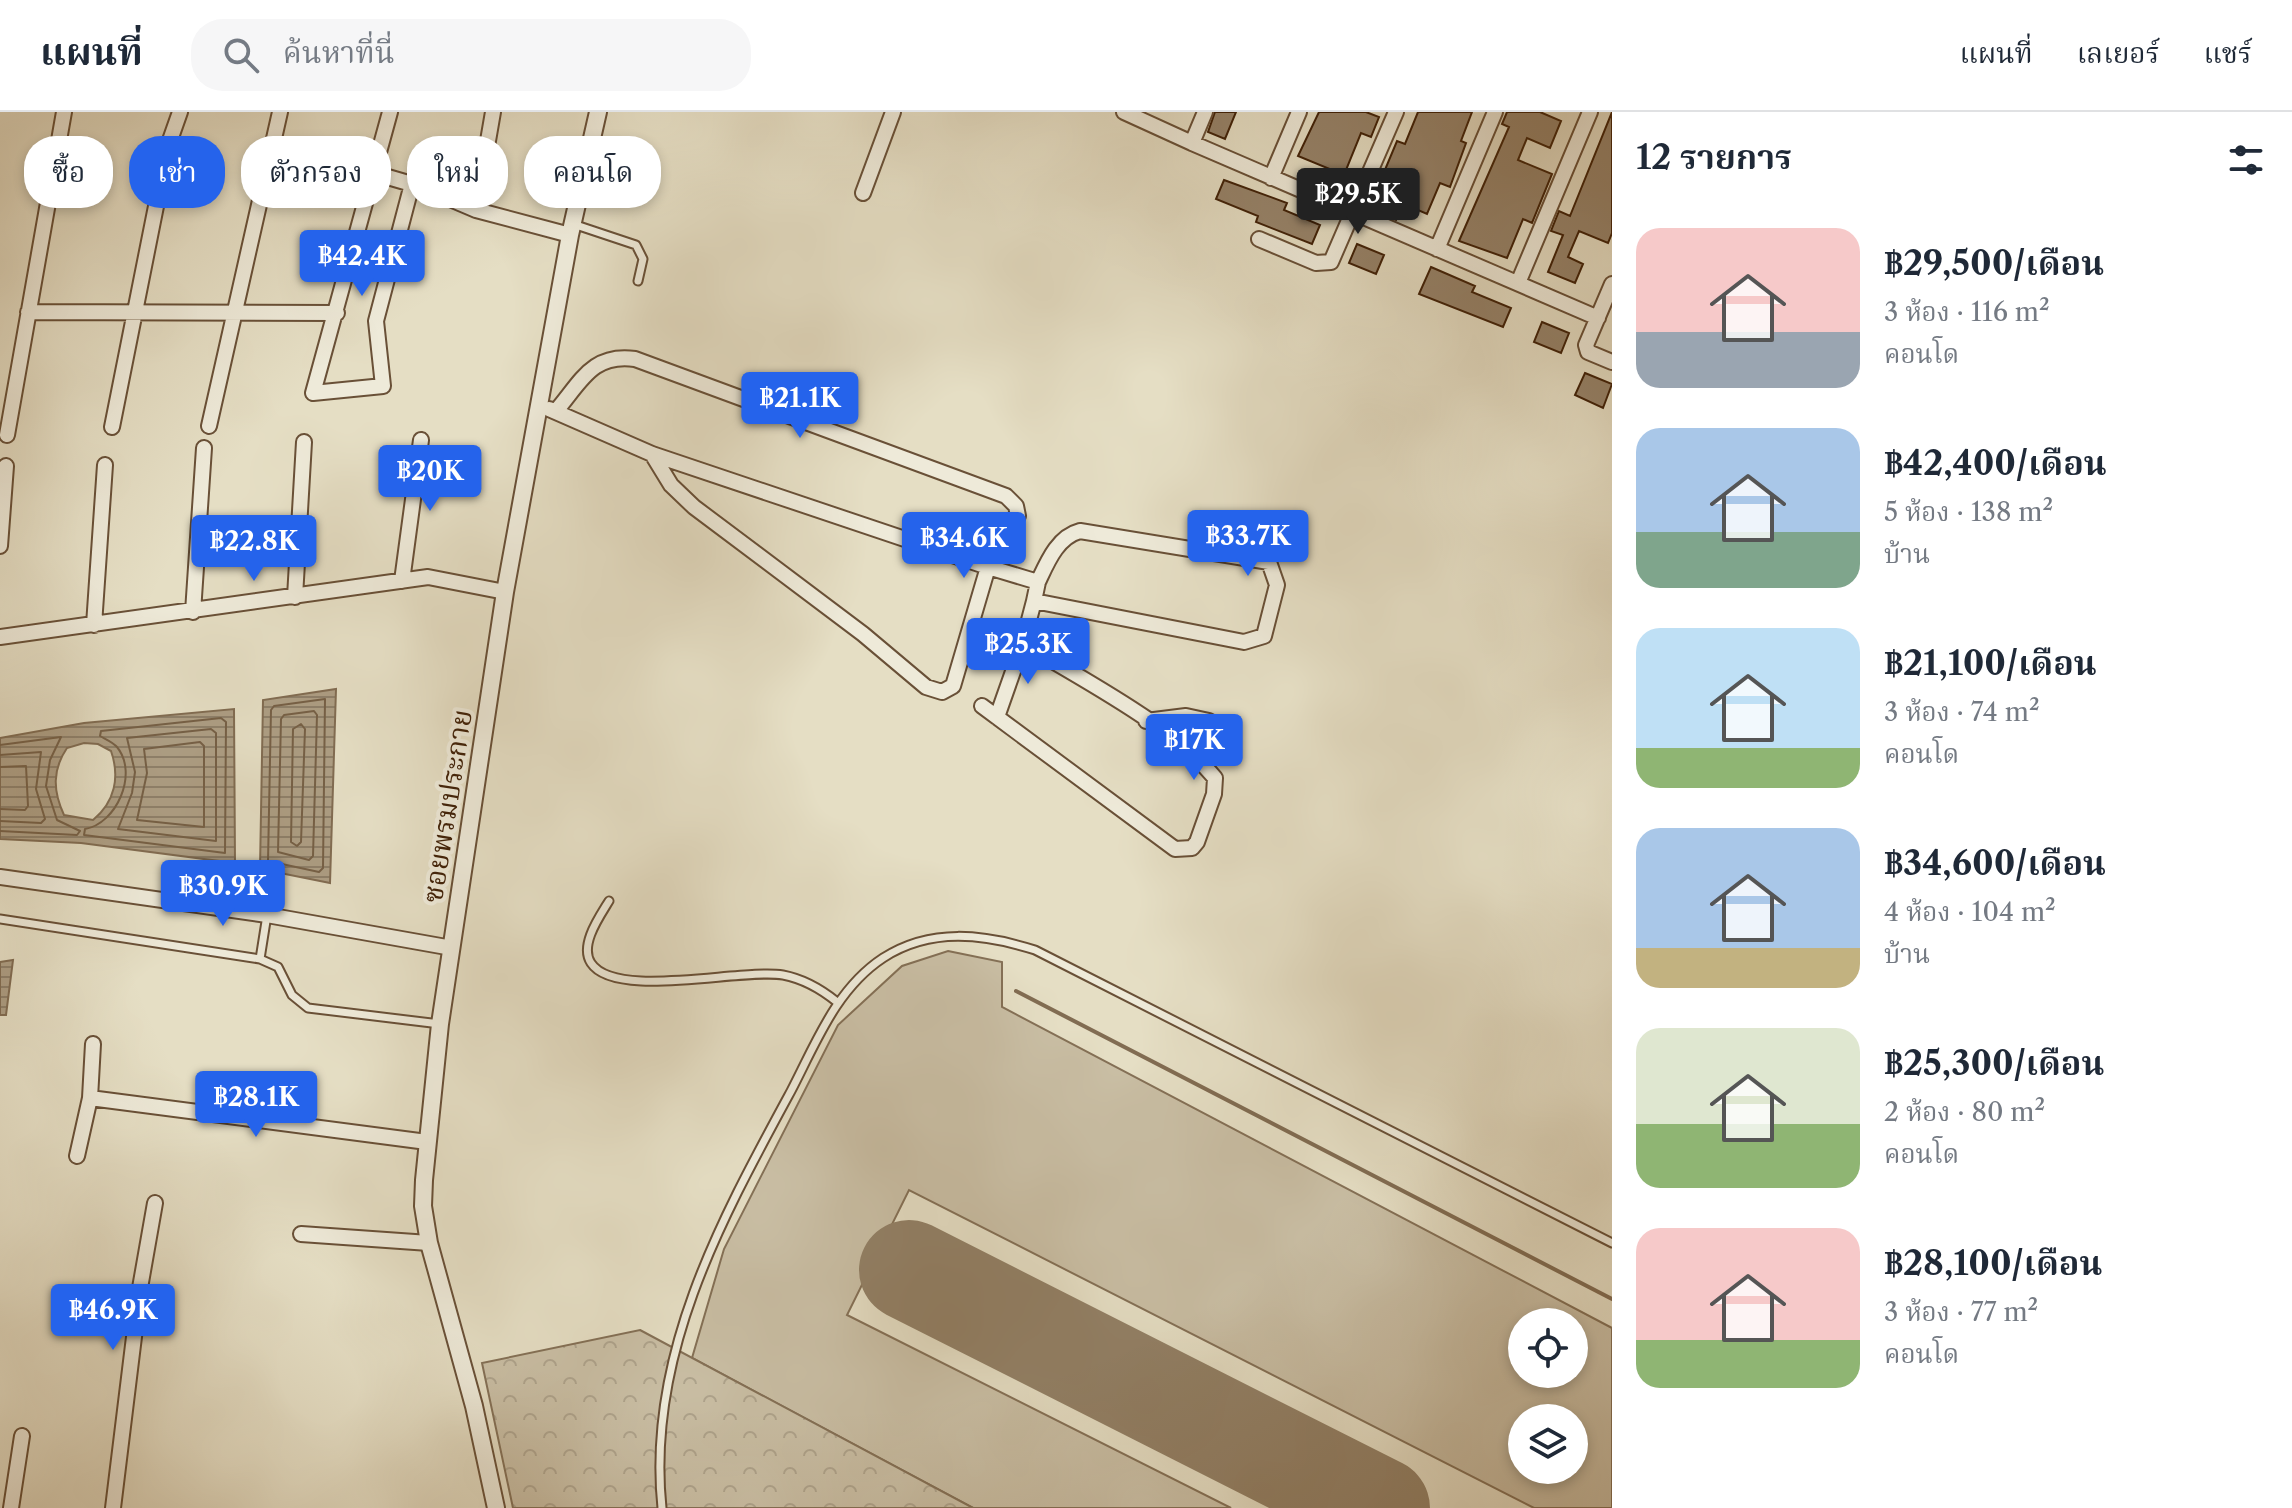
<!DOCTYPE html>
<html lang="th">
<head>
<meta charset="utf-8">
<style>
  :root { --surface:#fff; --page:#f6f6f7; --text:#1f2937; --muted:#747a83; --line:#e0e1e3; --accent:#2563eb }
  body { margin:0; font-family:"Libre Caslon Text","Noto Serif Thai",serif; background:var(--page); color:var(--text); height:100vh; display:flex; flex-direction:column; font-size:30px; white-space:nowrap }
  * { box-sizing:border-box; margin:0 }
  p { font-size:26px; color:var(--muted) }
  .icon { flex:none; width:44px; height:44px; fill:none; stroke:currentColor; stroke-width:2; stroke-linecap:round; stroke-linejoin:round }
  .map { position:relative; flex:1; overflow:hidden }
  .drawer { display:flex; flex-direction:column; background:var(--surface); width:680px }
  .drawer>* { flex:none }
  .hud { position:absolute; left:24px; top:24px; width:760px; height:72px; display:flex; gap:16px }
  .tools { position:absolute; left:1508px; top:1196px; display:grid; gap:16px }
  .tools a { display:grid; place-items:center; width:80px; height:80px; border-radius:50%; background:var(--surface); box-shadow:0 4px 12px #0003; font-size:40px }
  .price { position:absolute; translate:-50% -68px; padding:0 18px; border-radius:8px; background:var(--accent); color:#fff; font-size:26px; line-height:52px; filter:drop-shadow(0 2px 4px #0008) }
  .price::after { content:''; position:absolute; left:50%; top:48px; width:24px; height:18px; margin-left:-12px; background:inherit; clip-path:polygon(0 0,100% 0,50% 100%) }
  .price.active { background:#222; color:#fff }
  ul { padding:0; list-style:none }
  li { display:flex; align-items:center; gap:24px; height:200px; padding:0 24px }
  li span { display:grid; place-items:center; flex:none; width:224px; height:160px; border-radius:24px; color:#555 }
  li>.icon { margin-inline-start:auto }
  span .icon { width:96px; height:96px; fill:#fffc; stroke-width:1 }
  li b { font-size:34px }
  h2 { display:flex; justify-content:space-between; align-items:center; height:96px; padding:0 24px; font-size:34px }
  .tag { padding:0 28px; border-radius:32px; background:var(--surface); box-shadow:0 4px 12px #0003; font-size:28px; line-height:72px }
  .tag.active { background:var(--accent); color:#fff }
  header { display:flex; align-items:center; gap:48px; box-sizing:border-box; height:112px; padding:0 40px; background:var(--surface); border-bottom:2px solid var(--line) }
  header strong { font-size:38px }
  nav { display:flex; gap:44px; margin-inline-start:auto; font-size:28px }
  .search { width:560px; height:72px; background:var(--page); display:flex; align-items:center; gap:20px; box-sizing:border-box; padding:0 28px; border-radius:32px; color:var(--muted); font-size:30px }
  main { display:flex; flex:1; min-height:0 }
  .map>svg:first-child { display:block }
  .green { fill:#c9bea4; stroke:#847056; stroke-width:2; fill-rule:evenodd }
  .forest { fill:url(#forest-crowns); stroke:#847056; stroke-width:2 }
  .water { fill:url(#water-rules); stroke:#816c52; stroke-width:2; fill-rule:evenodd }
  .lines { fill:none; stroke-linecap:round; stroke-linejoin:round }
  .shore { stroke:#766046; stroke-width:2 }
  .stream { stroke:#816c52; stroke-width:4 }
  .runway { stroke:#928066; stroke-width:100 }
  .building { fill:#96836a; stroke:#402108; stroke-width:2 }
  .service-casing { stroke:#695037; stroke-width:11 }
  .minor-casing { stroke:#695037; stroke-width:18 }
  .tertiary-casing { stroke:#695037; stroke-width:20 }
  .service { stroke:#eeead9; stroke-width:7 }
  .minor { stroke:#eeead9; stroke-width:14 }
  .tertiary { stroke:#eeead9; stroke-width:16 }
  .labels { text-anchor:middle; dominant-baseline:central; stroke-width:8; stroke-linejoin:round; paint-order:stroke }
  .street-label { font-size:28px; fill:#402108; stroke:#eeead9 }
</style>
</head>
<body>
<header>
<strong>แผนที่</strong>
<div class="search"><svg class="icon" aria-label="search" viewBox="0 0 24 24"><circle cx="10" cy="10" r="6"/><path d="M15 15l6 6"/></svg>ค้นหาที่นี่</div>
<nav><a>แผนที่</a><a>เลเยอร์</a><a>แชร์</a></nav>
</header>
<main>
<div class="map">
<svg width="1612" height="1396" viewBox="0 0 1612 1396">
  <defs>
    <pattern id="forest-crowns" width="20" height="18" patternUnits="userSpaceOnUse" patternTransform="scale(2)"><rect width="20" height="18" fill="#c9bea4"/><path d="M2 6a3 3 0 1 1 6 0M12 15a3 3 0 1 1 6 0" fill="none" stroke="#aea38c"/></pattern>
    <pattern id="water-rules" width="6" height="5" patternUnits="userSpaceOnUse" patternTransform="scale(2)"><rect width="6" height="5" fill="#ad9e84"/><path d="M0 2.5h6" fill="none" stroke="#8e806a"/></pattern>
  </defs>
  <rect width="100%" height="100%" fill="#e5dec4"/>
  <filter id="stains"><feTurbulence type="fractalNoise" baseFrequency=".0025" numOctaves="4"/><feColorMatrix values="0 0 0 0 .2 0 0 0 0 .09 0 0 0 0 .02 0 0 0 .5 -.17"/></filter>
  <radialGradient id="worn" r=".72"><stop offset=".6" stop-color="#630" stop-opacity="0"/><stop offset="1" stop-color="#630" stop-opacity=".3"/></radialGradient>
  <path class="green" d="M948,839L1002,850V895L1612,1216V1396H1534L909,1078L847,1203L1231,1396H973L692,1246L724,1137L838,913L902,854ZM1522,1210H1574V1262H1522ZM1522,1306H1574V1358H1522Z"/>
  <path class="forest" d="M640,1218L973,1396H513L482,1251Z"/>
  <path class="water" d="M336,577L330,771L260,757L263,588Z
    M234,597L235,751L81,731L0,727V626L84,611ZM84,631L98,632L111,639C120,665 115,690 93,708L64,703C53,679 52,658 67,636Z
    M13,848L6,903H0V850Z"/>
  <g class="lines">
    <path class="shore" d="M325,587L323,756L319,760L268,749L271,598L274,594Z
      M314,599L317,603L313,744L309,748L278,740L281,607L284,603Z
      M221,606L226,610L225,741L84,723L85,717C116,712 139,662 117,635C113,630 105,627 100,624L101,619Z
      M301,612L305,617L301,730L297,734L291,730L293,617Z
      M211,617L216,621V729L118,717L132,681L135,660L127,626Z
      M200,630L204,634V715L137,708L147,661L144,637Z
      M0,633L61,625L50,648L46,674L57,708L80,719L77,723L0,719
      M0,643L41,640L36,677L45,707L41,711L0,709
      M0,655L26,654L28,694L25,698L0,697"/>
    <path class="stream" d="M1016,879L1612,1187"/>
    <path class="runway" d="M909,1158L1380,1396"/>
  </g>
  <path class="building" d="M1215,0H1236L1225,27L1208,20Z
    M1319,0H1366L1379,5L1371,25L1361,21L1344,63L1298,44Z
    M1418,0H1472L1461,29L1466,31L1450,75L1440,71L1427,102L1402,91L1396,108L1369,96L1397,29L1405,32Z
    M1507,0H1540L1561,9L1550,36L1527,26L1518,48L1552,62L1532,111L1523,107L1507,146L1459,129L1509,15L1502,12Z
    M1612,0V121L1608,131L1579,119L1568,145L1583,152L1575,171L1548,160L1563,123L1551,119L1559,99L1570,104Z
    M1224,68L1287,91L1284,98L1320,113L1312,132L1256,110L1258,104L1216,87Z
    M1357,132L1384,143L1376,162L1349,151Z
    M1431,155L1475,174L1472,180L1511,196L1503,215L1419,182Z
    M1542,210L1569,221L1561,241L1534,230Z
    M1585,261L1612,272L1603,296L1575,283Z"/>
  <g class="lines">
    <defs>
      <path id="service" d="M573,112L636,133L643,147L638,169
        M609,789C600,804 579,833 591,851C615,888 742,856 783,863C804,867 821,877 837,890
        M0,807L260,847L278,855L292,883L308,896L440,912
        M260,847L267,803
        M662,1396C646,1244 721,1108 791,979C816,931 836,877 883,846C931,815 984,822 1035,838L1612,1131"/>
      <path id="minor" d="M390,0L313,281L383,274L376,209L412,72
        M1124,0L1192,31
        M1205,0L1192,31L1598,206
        M374,61L422,75L476,98L570,123
        M1271,66L1299,0
        M863,81L893,0
        M476,98L493,0
        M1259,127L1316,151L1331,150L1396,0
        M1437,137L1495,0
        M1518,171L1590,0
        M1612,172L1586,233L1588,240L1612,250
        M28,200L337,201
        M549,297L652,342L988,455L953,574L942,580L926,575L863,522L694,395L671,373L652,342
        M556,299C581,270 592,241 635,247L1006,384L1016,394L1018,404L988,455L1038,470C1047,451 1057,425 1080,419L1269,450L1277,473L1264,524L1244,530L1034,489L1038,470
        M209,314L280,0
        M112,315L168,34L180,0
        M7,323L64,0
        M0,434L6,354
        M402,469L421,328
        M295,485L304,330
        M193,500L204,336
        M94,513L105,353
        M0,525L428,465L505,480
        M982,594L1175,737L1192,736L1197,730L1214,682L1215,666C1169,611 1084,569 1023,531L1034,489
        M997,605L1023,531
        M1146,609L1186,604L1209,609L1213,617L1203,651
        M0,765L267,803L452,836
        M90,986L427,1030
        M77,1044L90,986L93,932
        M301,1122L429,1131
        M11,1396L22,1324
        M113,1396L140,1176L155,1091"/>
      <path id="tertiary" d="M496,1396L474,1294L429,1131L423,1094L424,1068L440,912L505,480L570,123L598,0"/>
    </defs>
    <use href="#service" class="service-casing"/>
    <use href="#minor" class="minor-casing"/>
    <use href="#tertiary" class="tertiary-casing"/>
    <use href="#service" class="service"/>
    <use href="#minor" class="minor"/>
    <use href="#tertiary" class="tertiary"/>
  </g>
  <g class="labels">
    <g class="street-label">
      <text transform="translate(447 694) rotate(-81)">ซอยพรมประกาย</text>
    </g>
  </g>
  <rect width="100%" height="100%" filter="url(#stains)"/>
  <rect width="100%" height="100%" fill="url(#worn)"/>
</svg>
<div class="tools">
<a><svg class="icon" aria-label="locate" viewBox="0 0 24 24"><circle cx="12" cy="12" r="6"/><path d="M12 2v4M12 18v4M2 12h4M18 12h4"/></svg></a>
<a><svg class="icon" aria-label="layers" viewBox="0 0 24 24"><path d="M12 4l9 5-9 5-9-5zM3 14l9 5 9-5"/></svg></a>
</div>
<b class="price active" style="left:1358px;top:124px">฿29.5K</b>
<b class="price" style="left:362px;top:186px">฿42.4K</b>
<b class="price" style="left:800px;top:328px">฿21.1K</b>
<b class="price" style="left:430px;top:401px">฿20K</b>
<b class="price" style="left:1248px;top:466px">฿33.7K</b>
<b class="price" style="left:964px;top:468px">฿34.6K</b>
<b class="price" style="left:254px;top:471px">฿22.8K</b>
<b class="price" style="left:1028px;top:574px">฿25.3K</b>
<b class="price" style="left:1194px;top:670px">฿17K</b>
<b class="price" style="left:223px;top:816px">฿30.9K</b>
<b class="price" style="left:256px;top:1027px">฿28.1K</b>
<b class="price" style="left:113px;top:1240px">฿46.9K</b>
<div class="hud">
<a class="tag">ซื้อ</a>
<a class="tag active">เช่า</a>
<a class="tag">ตัวกรอง</a>
<a class="tag">ใหม่</a>
<a class="tag">คอนโด</a>
</div>
</div>
<section class="drawer">
<h2>12 รายการ<svg class="icon" aria-label="filters" viewBox="0 0 24 24"><path d="M4 7h16M4 17h16"/><circle cx="9" cy="7" r="2"/><circle cx="15" cy="17" r="2"/></svg></h2>
<ul>
<li><span style="background:linear-gradient(#f6c9c9 65%,#9aa5b1 0)"><svg class="icon" aria-label="home" viewBox="0 0 24 24"><path d="M3 11l9-7 9 7M6 9v11h12V9"/></svg></span><div><b>฿29,500/เดือน</b><p>3 ห้อง · 116 m²</p><p>คอนโด</p></div></li>
<li><span style="background:linear-gradient(#a9c7e8 65%,#7fa58c 0)"><svg class="icon" aria-label="home" viewBox="0 0 24 24"><path d="M3 11l9-7 9 7M6 9v11h12V9"/></svg></span><div><b>฿42,400/เดือน</b><p>5 ห้อง · 138 m²</p><p>บ้าน</p></div></li>
<li><span style="background:linear-gradient(#bfe0f5 75%,#8fb573 0)"><svg class="icon" aria-label="home" viewBox="0 0 24 24"><path d="M3 11l9-7 9 7M6 9v11h12V9"/></svg></span><div><b>฿21,100/เดือน</b><p>3 ห้อง · 74 m²</p><p>คอนโด</p></div></li>
<li><span style="background:linear-gradient(#a9c7e8 75%,#c2b280 0)"><svg class="icon" aria-label="home" viewBox="0 0 24 24"><path d="M3 11l9-7 9 7M6 9v11h12V9"/></svg></span><div><b>฿34,600/เดือน</b><p>4 ห้อง · 104 m²</p><p>บ้าน</p></div></li>
<li><span style="background:linear-gradient(#dfe7d0 60%,#8fb573 0)"><svg class="icon" aria-label="home" viewBox="0 0 24 24"><path d="M3 11l9-7 9 7M6 9v11h12V9"/></svg></span><div><b>฿25,300/เดือน</b><p>2 ห้อง · 80 m²</p><p>คอนโด</p></div></li>
<li><span style="background:linear-gradient(#f6c9c9 70%,#8fb573 0)"><svg class="icon" aria-label="home" viewBox="0 0 24 24"><path d="M3 11l9-7 9 7M6 9v11h12V9"/></svg></span><div><b>฿28,100/เดือน</b><p>3 ห้อง · 77 m²</p><p>คอนโด</p></div></li>
</ul>
</section>
</main>
</body>
</html>
